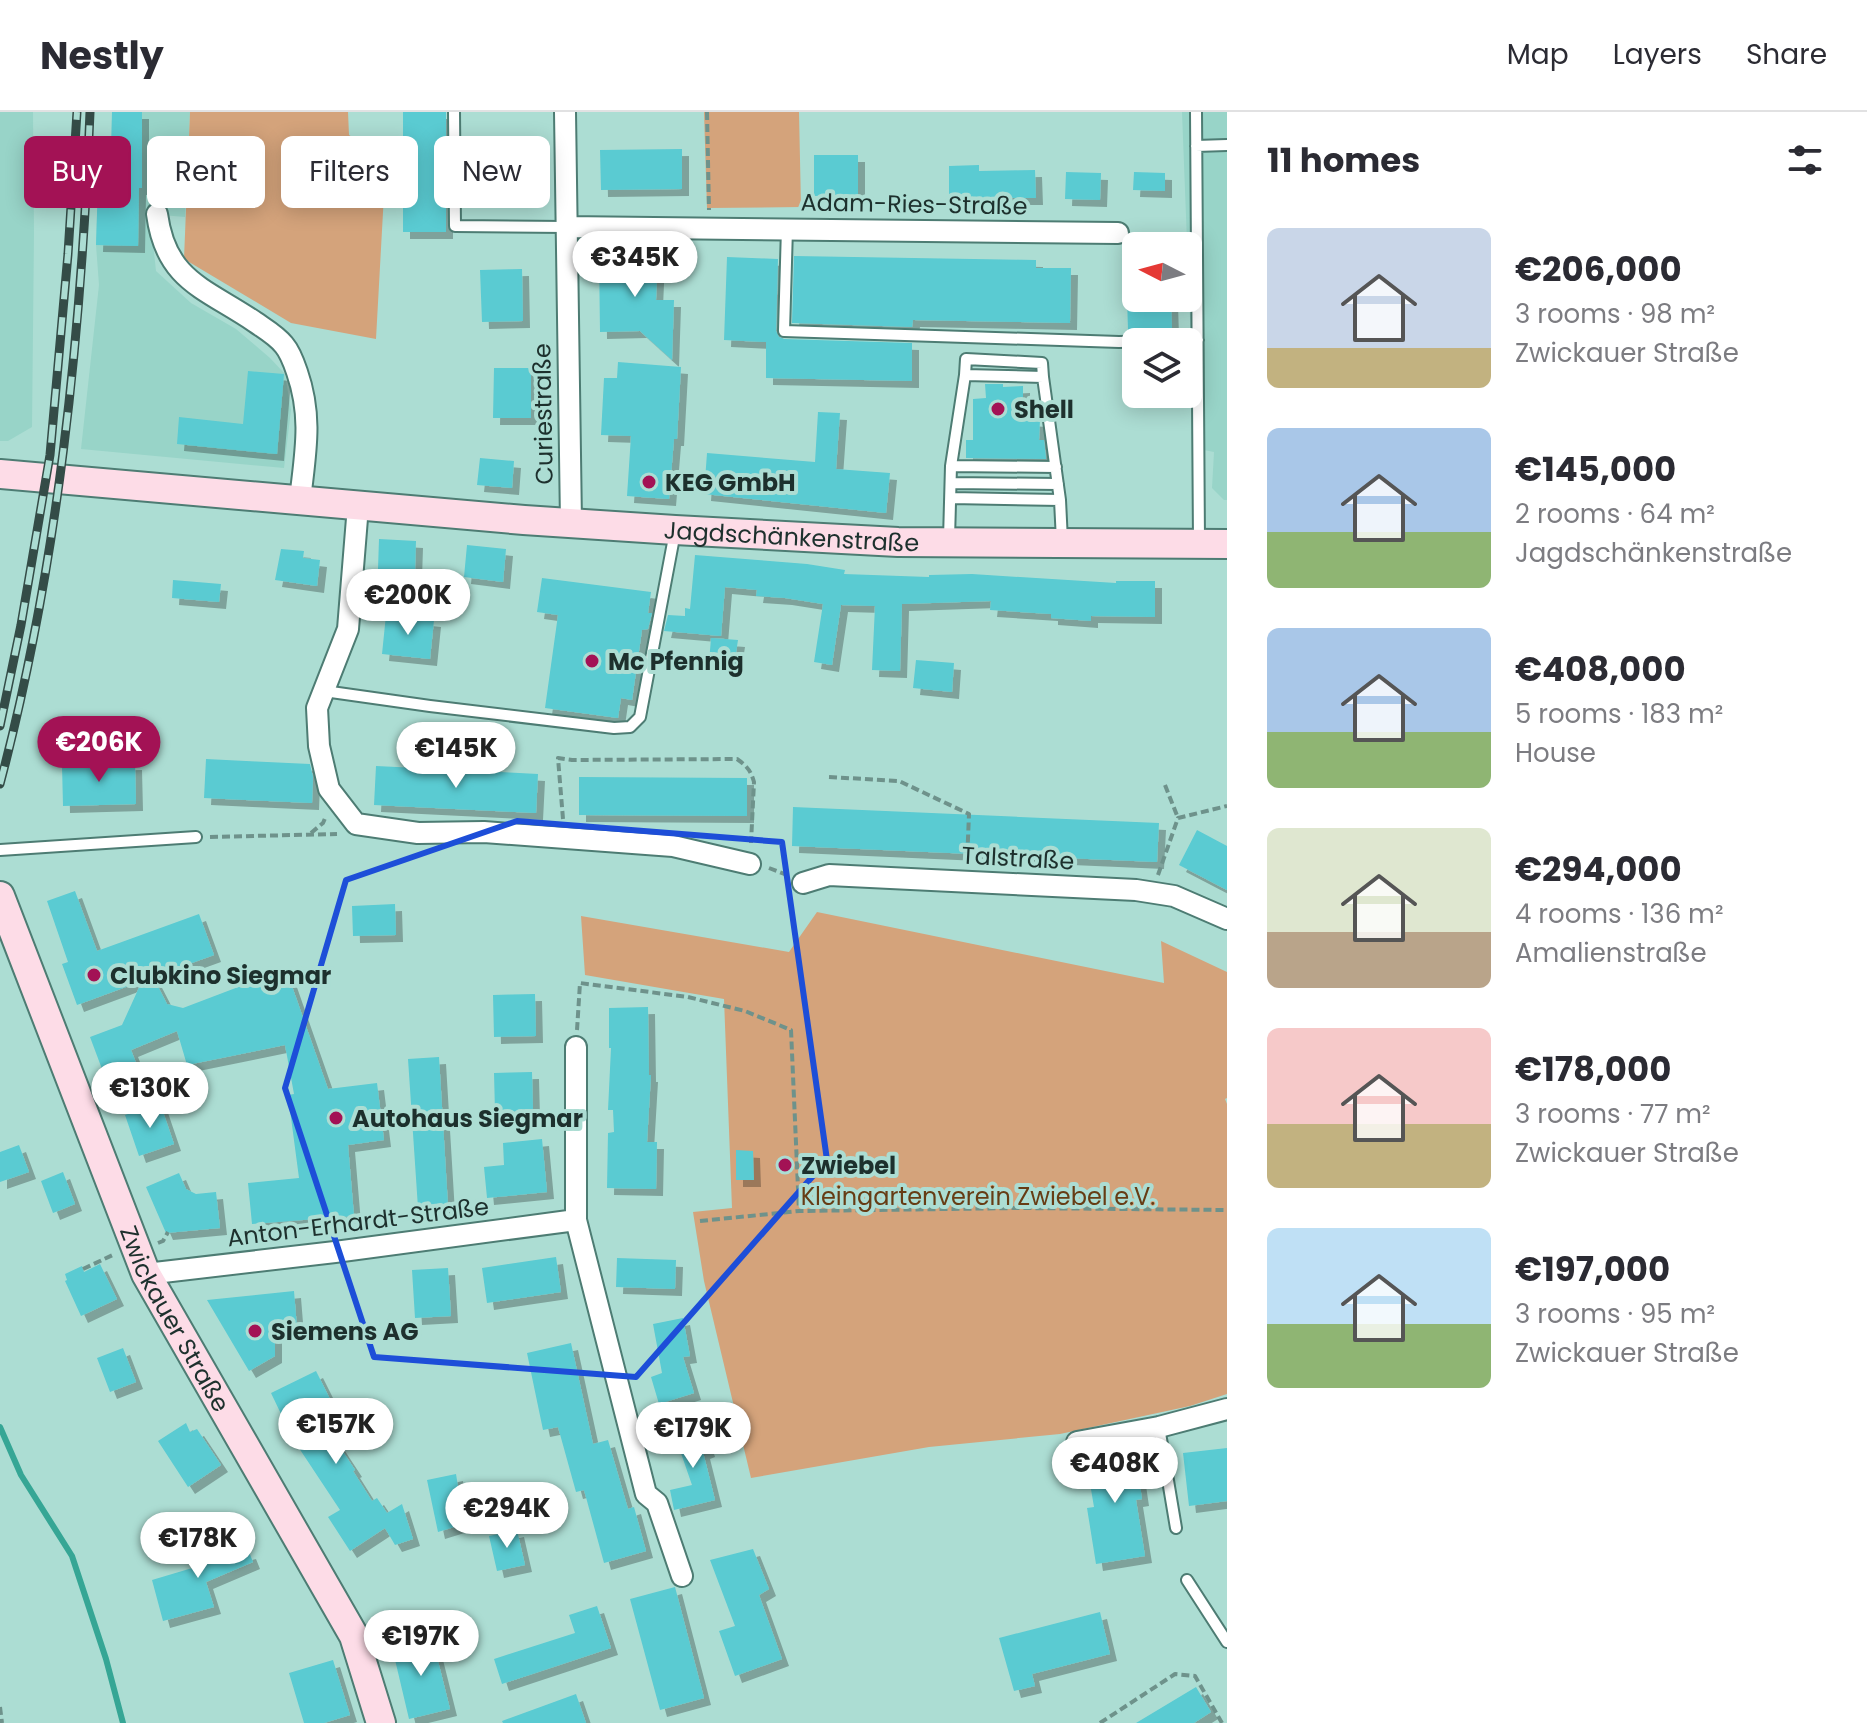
<!DOCTYPE html>
<html lang="en">
<head>
<meta charset="utf-8">
<style>
  :root { --surface:#fff; --page:#f7f7f7; --text:#2b2b33; --muted:#7c7c81; --line:#e1e1e2; --accent:#a31255 }
  body { margin:0; font-family:Poppins,sans-serif; background:var(--page); color:var(--text); height:100vh; display:flex; flex-direction:column; font-size:30px; white-space:nowrap }
  * { box-sizing:border-box; margin:0 }
  p { font-size:26px; color:var(--muted) }
  .icon { flex:none; width:44px; height:44px; fill:none; stroke:currentColor; stroke-width:2; stroke-linecap:round; stroke-linejoin:round }
  .map { position:relative; flex:1; overflow:hidden }
  .drawer { display:flex; flex-direction:column; background:var(--surface); width:640px }
  .drawer>* { flex:none }
  .guide { position:absolute; left:24px; top:24px; width:760px; height:72px; display:flex; gap:16px }
  .needle { width:52px; rotate:276deg }
  .fabs { position:absolute; left:1122px; top:120px; display:grid; gap:16px }
  .fabs a { display:grid; place-items:center; width:80px; height:80px; border-radius:12px; background:var(--surface); box-shadow:0 4px 20px #0003; font-size:40px }
  .price { position:absolute; translate:-50% -68px; padding:0 18px; border-radius:28px; background:#fff; color:#222; font-size:26px; line-height:52px; filter:drop-shadow(0 2px 4px #0008) }
  .price::after { content:''; position:absolute; left:50%; top:48px; width:24px; height:18px; margin-left:-12px; background:inherit; clip-path:polygon(0 0,100% 0,50% 100%) }
  .price.current { background:var(--accent); color:#fff }
  ul { padding:0; list-style:none }
  li { display:flex; align-items:center; gap:24px; height:200px; padding:0 40px }
  li span { display:grid; place-items:center; flex:none; width:224px; height:160px; border-radius:12px; color:#555 }
  li>.icon { margin-inline-start:auto }
  span .icon { width:96px; height:96px; fill:#fffc; stroke-width:1 }
  li b { font-size:34px }
  h2 { display:flex; justify-content:space-between; align-items:center; height:96px; padding:0 40px; font-size:34px }
  .pill { padding:0 28px; border-radius:12px; background:var(--surface); box-shadow:0 4px 20px #0003; font-size:28px; line-height:72px }
  .pill.current { background:var(--accent); color:#fff }
  header { display:flex; align-items:center; gap:48px; box-sizing:border-box; height:112px; padding:0 40px; background:var(--surface); border-bottom:2px solid var(--line) }
  header strong { font-size:38px }
  nav { display:flex; gap:44px; margin-inline-start:auto; font-size:28px }
  main { display:flex; flex:1; min-height:0 }
  .map>svg:first-child { display:block }
  .built { fill:#98d4c8 }
  .green { fill:#d4a37b }
  .lines { fill:none; stroke-linecap:round; stroke-linejoin:round }
  .stream { stroke:#36a695; stroke-width:6 }
  .building { fill:#5acbd2; filter:url(#shadow) }
  .service-casing { stroke:#4d7c73; stroke-width:14 }
  .minor-casing { stroke:#4d7c73; stroke-width:24 }
  .secondary-casing { stroke:#4d7c73; stroke-width:32 }
  .path { stroke:#6e928b; stroke-width:4; stroke-dasharray:8 4; stroke-linecap:butt }
  .service { stroke:#fff; stroke-width:10 }
  .minor { stroke:#fff; stroke-width:20 }
  .secondary { stroke:#fddce7; stroke-width:28 }
  .rail-casing { stroke:#344c47; stroke-width:9 }
  .rail { stroke:#acddd3; stroke-width:6; stroke-dasharray:18; stroke-linecap:butt }
  .marked { fill:none; stroke:#1d4ed8; stroke-width:6; stroke-linejoin:round }
  .poi-dot { fill:#a31255; stroke:#acddd3; stroke-width:3 }
  .labels { text-anchor:middle; dominant-baseline:central; stroke-width:8; stroke-linejoin:round; paint-order:stroke }
  .street-label { font-size:24px; fill:#1d302d; stroke:#acddd3 }
  .poi-label { font-size:24px; font-weight:bold; fill:#1d302d; stroke:#acddd3; text-anchor:start }
  .park-label { font-size:24px; fill:#663c14; stroke:#acddd3 }
</style>
</head>
<body>
<header>
<strong>Nestly</strong>
<nav><a>Map</a><a>Layers</a><a>Share</a></nav>
</header>
<main>
<div class="map">
<svg width="1227" height="1611" viewBox="0 0 1227 1611">
  <defs>
    <filter id="shadow"><feDropShadow dx="7" dy="7" stdDeviation="0" flood-color="#0004"/></filter>
  </defs>
  <rect width="100%" height="100%" fill="#acddd3"/>
  <path class="built" d="M0,0H33L34,121L32,315L8,329H0Z
    M112,0H190L185,105L150,102L156,159L191,191L236,217L270,246L285,262L291,298L284,356L81,337L99,173L96,133L98,74L111,73Z
    M1182,0H1227V388H1224L1212,376L1214,340L1199,337L1195,338Z"/>
  <path class="green" d="M190,0H348L349,23L386,46L376,227L291,211L184,147Z
    M704,0H799L801,95L707,96Z
    M817,800L1164,871L1161,829L1227,860V986L1225,987L1227,992V1282L1190,1294L1060,1322L929,1335L751,1366L704,1169L693,1100L732,1096L724,887L585,863L581,804L789,840Z"/>
  <g class="lines">
    <path class="stream" d="M0,1315L21,1363L72,1444L106,1547L123,1611"/>
  </g>
  <path class="building" d="M112,0H142V76H139L138,134L96,133L99,38H111Z
    M403,0H446V120H403Z
    M682,37V77L601,78L600,38Z
    M814,43H858V84H814Z
    M979,53V59L1035,58L1036,86H949V54Z
    M1066,60L1101,61L1100,88L1065,87Z
    M1134,60L1165,61V79L1133,78Z
    M658,142L656,188H674L672,248L640,219L600,220L599,143Z
    M794,144L1036,148V156H1071L1070,211L913,208L912,215L792,211Z
    M727,145L778,147L776,219L779,225L784,227L912,231V269L766,266V230L724,228Z
    M522,157L523,209L482,210L480,158Z
    M1127,186H1171L1172,217L1128,218Z
    M618,250L681,255L677,327H674L669,387L627,384L631,324L601,323L604,266H617Z
    M494,256H531V306H493Z
    M248,259L284,262L277,342L177,332L179,305L243,312Z
    M985,272H1003V275L1023,274V307L1040,308L1039,328H1044L1046,347L966,346V328H973V287L986,286Z
    M818,300L840,301L836,357L890,361L886,401L704,382L707,341L815,350Z
    M480,346L514,349L512,376L477,373Z
    M379,427L416,429L415,459L378,457Z
    M467,433L506,437L503,470L464,465Z
    M281,437L304,439L303,446L320,448L317,474L275,468Z
    M695,443L807,452L845,458L844,462L929,465V463L972,462L1116,471V469H1155V505L1091,504V509L1051,506V502L990,498L991,489L902,492L900,559L872,558L875,494L841,493L832,553L814,550L823,492L785,486L756,484L757,478L725,475L721,524L664,519L668,503L685,504V496L690,497Z
    M542,466L651,480L648,501H652L648,517L642,518L632,588L621,586L618,606L545,596L558,503L537,500Z
    M173,468L221,472L219,490L172,486Z
    M386,503L434,508L430,547L382,542Z
    M711,526L738,528L734,554L709,551Z
    M916,548L954,551L952,580L913,576Z
    M206,647L310,652L313,665L312,691L204,686Z
    M135,651L136,692L63,694L62,653Z
    M376,654L538,662L536,701L374,693Z
    M579,665L747,666V704L579,703Z
    M793,695L1159,711L1157,750L792,734Z
    M1197,718L1227,734V778L1179,753Z
    M75,779L97,839L199,802L214,843L153,865L167,892L183,896L286,857L328,977L377,971L384,1028L348,1033L354,1104L252,1112L248,1071L299,1066L288,983L294,982L285,933L187,953L177,919L131,938L140,961L108,973L90,925L122,913L142,869L77,893L62,852L68,850L47,789Z
    M395,792L396,823L353,824L352,794Z
    M535,882L536,924L494,925L493,883Z
    M648,895L649,963H651L647,1030H657L656,1077L607,1076L608,1021L614,1020L613,998H608L611,936H609V896Z
    M439,945L448,1094L418,1096L408,947Z
    M532,960L533,999L495,1000L494,961Z
    M160,991L174,1032L139,1044L125,1003Z
    M542,1027L547,1080L487,1086L484,1055L504,1053L503,1031Z
    M19,1033L29,1060L0,1070V1040Z
    M736,1038L753,1039L754,1068H736Z
    M63,1060L75,1092L53,1101L41,1069Z
    M179,1061L186,1077L196,1082L216,1080L220,1116L166,1121L146,1075Z
    M556,1145L561,1180L487,1191L482,1156Z
    M617,1146L676,1148L675,1177L616,1175Z
    M100,1152L117,1187L81,1204L65,1169L67,1168L65,1162L82,1154L84,1160Z
    M448,1156L451,1204L415,1206L412,1158Z
    M294,1179L297,1216L275,1221V1244L249,1259L207,1188Z
    M683,1206L690,1244L683,1245L694,1281L659,1292L651,1265L662,1261L653,1212Z
    M571,1231L593,1332L608,1328L628,1397L634,1395L646,1439L604,1451L584,1378L576,1380L558,1315L543,1318L527,1241Z
    M123,1236L136,1270L110,1280L97,1246Z
    M316,1259L333,1293L317,1300L355,1358L353,1359L372,1389L377,1386L387,1401L402,1392L413,1427L395,1433L385,1416L350,1439L328,1405L340,1398L293,1327L271,1281Z
    M186,1311L190,1320L197,1317L221,1353L188,1375L158,1329Z
    M700,1312L708,1338L703,1340L715,1388L674,1398L670,1378L692,1373L674,1321Z
    M1134,1333L1142,1387L1136,1388L1145,1444L1096,1452L1087,1396L1094,1395L1085,1342Z
    M1227,1336V1389L1189,1394L1183,1341Z
    M456,1362L464,1412L438,1420L427,1368Z
    M517,1418L525,1453L497,1459L489,1424Z
    M228,1421L237,1443L249,1440L253,1450L206,1470L214,1495L163,1509L152,1468L209,1451L200,1432Z
    M753,1437L769,1477L759,1483L782,1547L735,1564L719,1519L735,1514L710,1448Z
    M675,1475L704,1586L660,1598L630,1487Z
    M597,1494L611,1536L502,1572L494,1547L575,1521L569,1503Z
    M1100,1500L1110,1542L1032,1562L1035,1574L1014,1579L999,1526Z
    M432,1525L450,1597L409,1607L392,1535Z
    M333,1548L350,1603L324,1611H304L289,1561Z
    M1196,1575L1211,1600L1194,1611H1136Z
    M576,1582L586,1611H503L502,1609Z"/>
  <g class="lines">
    <defs>
      <path id="service" d="M454,0L455,114L566,115
        M1196,0L1199,430
        M1196,34L1227,33
        M787,116L784,219L1119,230L1198,228
        M965,263L966,247L1042,251L1043,265
        M951,354L1056,355
        M951,371L1058,372
        M951,386L1060,388
        M949,427L951,354L965,263L1043,265L1060,388L1062,429
        M324,579L430,594L614,616L630,615L640,605L675,420
        M0,738L196,725
        M1159,1315L1176,1416
        M1187,1468L1227,1530"/>
      <path id="minor" d="M565,0L571,411
        M157,102C166,169 205,176 255,210C265,217 276,223 284,233C290,240 294,251 297,260C313,306 305,342 300,388
        M566,115L1118,121
        M358,394L348,517L317,596L319,634L329,677L356,712L418,721L484,720L673,734L750,752
        M803,771L829,763L1136,778L1174,784L1227,807
        M576,935V1108L646,1382L657,1391L682,1464
        M146,1162L335,1140L576,1108
        M1077,1330L1159,1315L1227,1297"/>
      <g id="secondary">
        <path id="s1" d="M0,362L524,408L675,418L898,430L1227,432"/>
        <path id="s2" d="M0,784L146,1162L354,1524L381,1611"/>
      </g>
    </defs>
    <use href="#service" class="service-casing"/>
    <use href="#minor" class="minor-casing"/>
    <use href="#secondary" class="secondary-casing"/>
    <path class="path" d="M707,0L709,98
      M98,68L105,69
      M829,665L899,669L969,702L967,751
      M1165,673L1178,706
      M563,707L558,646L572,648L737,647C747,654 751,659 754,670L751,731
      M311,721L323,711L326,704
      M210,725L337,722
      M769,756L787,763
      M1158,763L1178,706L1227,694
      M577,918L580,871L688,885L745,899L791,918L799,1099
      M700,1109L799,1099L1019,1096L1227,1098
      M158,1131L163,1129L168,1120
      M83,1157L115,1142
      M0,1595L2,1611
      M1100,1611L1175,1562L1195,1564L1222,1611"/>
    <use href="#service" class="service"/>
    <use href="#minor" class="minor"/>
    <use href="#secondary" class="secondary"/>
    <defs>
      <path id="rail" d="M0,614L21,513L50,343L68,142L77,0
        M0,672C58,453 81,225 90,0"/>
    </defs>
    <use href="#rail" class="rail-casing"/>
    <use href="#rail" class="rail"/>
  </g>
  <path class="marked" d="M517,709L782,730L827,1048L636,1265L374,1245L285,976L346,768Z"/>
  <g class="poi-dot">
    <circle cx="998" cy="297" r="8"/>
    <circle cx="649" cy="370" r="8"/>
    <circle cx="592" cy="549" r="8"/>
    <circle cx="94" cy="863" r="8"/>
    <circle cx="336" cy="1006" r="8"/>
    <circle cx="785" cy="1053" r="8"/>
    <circle cx="255" cy="1219" r="8"/>
  </g>
  <g class="labels">
    <g class="street-label">
      <text transform="translate(914 92) rotate(1)">Adam-Ries-Straße</text>
      <text transform="translate(543 302) rotate(-91)">Curiestraße</text>
      <text stroke="none"><textPath href="#s1" startOffset="794">Jagdschänkenstraße</textPath></text>
      <text transform="translate(1018 746) rotate(3)">Talstraße</text>
      <text transform="translate(358 1110) rotate(-7)">Anton-Erhardt-Straße</text>
      <text stroke="none"><textPath href="#s2" startOffset="458">Zwickauer Straße</textPath></text>
    </g>
    <g class="poi-label">
      <text x="1014" y="297">Shell</text>
      <text x="665" y="370">KEG GmbH</text>
      <text x="608" y="549">Mc Pfennig</text>
      <text x="110" y="863">Clubkino Siegmar</text>
      <text x="352" y="1006">Autohaus Siegmar</text>
      <text x="801" y="1053">Zwiebel</text>
      <text x="271" y="1219">Siemens AG</text>
    </g>
    <g class="park-label">
      <text x="978" y="1084">Kleingartenverein Zwiebel e.V.</text>
    </g>
  </g>
</svg>
<div class="fabs">
<a><svg class="needle" viewBox="-14 -14 28 28"><path d="M0-13l5 13h-10z" fill="#e53935"/><path d="M0 13l5-13h-10z" fill="#7c7c81"/></svg></a>
<a><svg class="icon" aria-label="layers" viewBox="0 0 24 24"><path d="M12 4l9 5-9 5-9-5zM3 14l9 5 9-5"/></svg></a>
</div>
<b class="price" style="left:635px;top:187px">€345K</b>
<b class="price" style="left:408px;top:525px">€200K</b>
<b class="price current" style="left:99px;top:672px">€206K</b>
<b class="price" style="left:456px;top:678px">€145K</b>
<b class="price" style="left:150px;top:1018px">€130K</b>
<b class="price" style="left:336px;top:1354px">€157K</b>
<b class="price" style="left:693px;top:1358px">€179K</b>
<b class="price" style="left:1115px;top:1393px">€408K</b>
<b class="price" style="left:507px;top:1438px">€294K</b>
<b class="price" style="left:198px;top:1468px">€178K</b>
<b class="price" style="left:421px;top:1566px">€197K</b>
<div class="guide">
<a class="pill current">Buy</a>
<a class="pill">Rent</a>
<a class="pill">Filters</a>
<a class="pill">New</a>
</div>
</div>
<section class="drawer">
<h2>11 homes<svg class="icon" aria-label="filters" viewBox="0 0 24 24"><path d="M4 7h16M4 17h16"/><circle cx="9" cy="7" r="2"/><circle cx="15" cy="17" r="2"/></svg></h2>
<ul>
<li><span style="background:linear-gradient(#c9d6e8 75%,#c2b280 0)"><svg class="icon" aria-label="home" viewBox="0 0 24 24"><path d="M3 11l9-7 9 7M6 9v11h12V9"/></svg></span><div><b>€206,000</b><p>3 rooms · 98 m²</p><p>Zwickauer Straße</p></div></li>
<li><span style="background:linear-gradient(#a9c7e8 65%,#8fb573 0)"><svg class="icon" aria-label="home" viewBox="0 0 24 24"><path d="M3 11l9-7 9 7M6 9v11h12V9"/></svg></span><div><b>€145,000</b><p>2 rooms · 64 m²</p><p>Jagdschänkenstraße</p></div></li>
<li><span style="background:linear-gradient(#a9c7e8 65%,#8fb573 0)"><svg class="icon" aria-label="home" viewBox="0 0 24 24"><path d="M3 11l9-7 9 7M6 9v11h12V9"/></svg></span><div><b>€408,000</b><p>5 rooms · 183 m²</p><p>House</p></div></li>
<li><span style="background:linear-gradient(#dfe7d0 65%,#b9a48a 0)"><svg class="icon" aria-label="home" viewBox="0 0 24 24"><path d="M3 11l9-7 9 7M6 9v11h12V9"/></svg></span><div><b>€294,000</b><p>4 rooms · 136 m²</p><p>Amalienstraße</p></div></li>
<li><span style="background:linear-gradient(#f6c9c9 60%,#c2b280 0)"><svg class="icon" aria-label="home" viewBox="0 0 24 24"><path d="M3 11l9-7 9 7M6 9v11h12V9"/></svg></span><div><b>€178,000</b><p>3 rooms · 77 m²</p><p>Zwickauer Straße</p></div></li>
<li><span style="background:linear-gradient(#bfe0f5 60%,#8fb573 0)"><svg class="icon" aria-label="home" viewBox="0 0 24 24"><path d="M3 11l9-7 9 7M6 9v11h12V9"/></svg></span><div><b>€197,000</b><p>3 rooms · 95 m²</p><p>Zwickauer Straße</p></div></li>
</ul>
</section>
</main>
</body>
</html>
